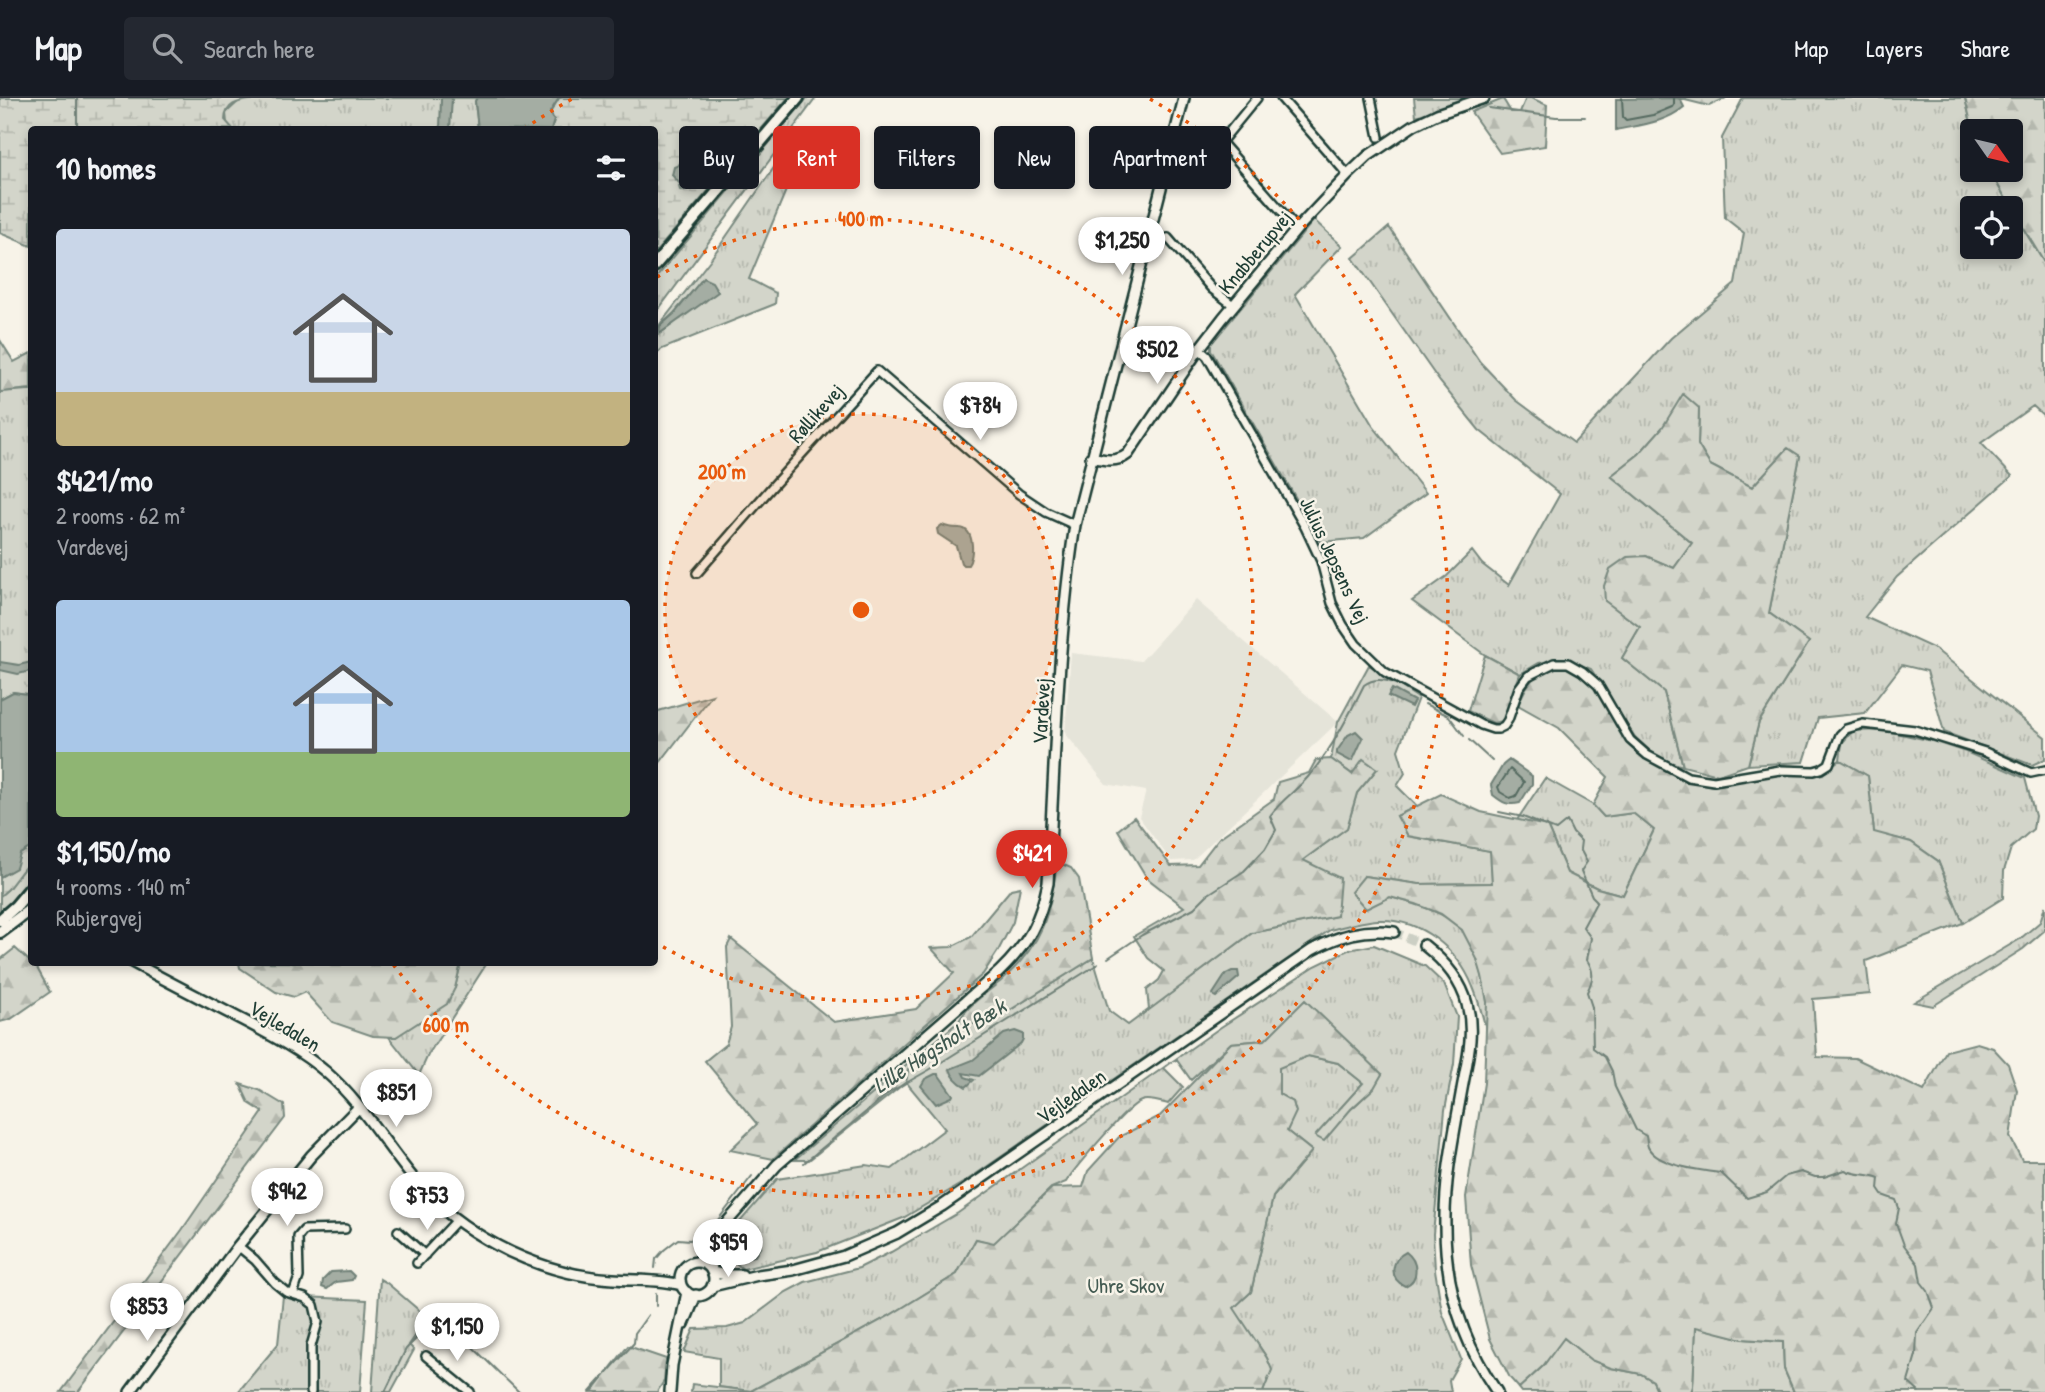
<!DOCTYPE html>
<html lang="en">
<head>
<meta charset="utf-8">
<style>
  :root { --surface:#171b24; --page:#242831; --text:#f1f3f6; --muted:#9ea1a6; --line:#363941; --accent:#d93025 }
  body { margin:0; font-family:"Patrick Hand",sans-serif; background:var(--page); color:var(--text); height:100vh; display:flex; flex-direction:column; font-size:26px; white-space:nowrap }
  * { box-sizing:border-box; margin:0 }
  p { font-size:23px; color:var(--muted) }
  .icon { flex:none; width:38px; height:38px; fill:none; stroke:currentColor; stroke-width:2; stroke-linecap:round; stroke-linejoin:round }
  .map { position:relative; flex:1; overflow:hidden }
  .panel { position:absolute; left:28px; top:28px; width:630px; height:840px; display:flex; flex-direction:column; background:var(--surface); border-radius:7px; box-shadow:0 4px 10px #0003 }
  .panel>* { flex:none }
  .banner { position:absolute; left:679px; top:28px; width:665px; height:63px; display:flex; gap:14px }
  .needle { width:46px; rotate:124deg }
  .tools { position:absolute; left:1960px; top:21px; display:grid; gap:14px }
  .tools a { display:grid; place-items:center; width:63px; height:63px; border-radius:7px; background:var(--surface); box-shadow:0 4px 10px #0003; font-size:35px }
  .price { position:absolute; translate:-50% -60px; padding:0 16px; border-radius:24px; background:#fff; color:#222; font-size:23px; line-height:46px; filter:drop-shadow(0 2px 4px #0008) }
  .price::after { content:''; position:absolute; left:50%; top:42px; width:21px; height:16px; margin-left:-10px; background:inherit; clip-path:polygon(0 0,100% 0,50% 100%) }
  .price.on { background:var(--accent); color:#fff }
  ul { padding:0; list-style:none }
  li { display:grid; align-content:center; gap:14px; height:371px; padding:0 28px }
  li span { display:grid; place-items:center; height:217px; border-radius:7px; color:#555 }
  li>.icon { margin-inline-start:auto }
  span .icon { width:126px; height:126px; fill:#fffc; stroke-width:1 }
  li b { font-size:30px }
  h2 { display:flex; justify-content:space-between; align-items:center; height:84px; padding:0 28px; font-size:30px }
  .chip { padding:0 24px; border-radius:7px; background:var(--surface); box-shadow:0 4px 10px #0003; font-size:24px; line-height:63px }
  .chip.on { background:var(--accent); color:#fff }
  header { display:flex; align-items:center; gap:42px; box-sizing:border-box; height:98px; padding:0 35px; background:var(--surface); border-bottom:2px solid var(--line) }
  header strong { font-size:33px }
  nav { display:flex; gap:38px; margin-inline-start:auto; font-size:24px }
  .search { width:490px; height:63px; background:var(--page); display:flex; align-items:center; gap:18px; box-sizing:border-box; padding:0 24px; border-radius:7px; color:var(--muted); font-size:26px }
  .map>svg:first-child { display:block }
  .built { fill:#e5e4d9 }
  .grass { fill:url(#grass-tufts); stroke:#79897f; stroke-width:2; fill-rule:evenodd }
  .forest { fill:url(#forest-firs); stroke:#79897f; stroke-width:2 }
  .wetland { fill:url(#wetland-marsh); stroke:#79897f; stroke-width:2; fill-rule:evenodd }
  .water { fill:#a4ada3; stroke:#6f8077; stroke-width:2 }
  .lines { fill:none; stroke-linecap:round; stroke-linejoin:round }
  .shore { stroke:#546a60; stroke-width:2 }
  .stream { stroke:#6f8077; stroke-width:2 }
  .tertiary-tunnel { stroke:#cccfc4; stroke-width:9; stroke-dasharray:9 4.5; stroke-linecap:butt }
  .minor-casing { stroke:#1f3d34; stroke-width:12 }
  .tertiary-casing { stroke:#1f3d34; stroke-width:14 }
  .trunk-casing { stroke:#1f3d34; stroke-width:16 }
  .minor { stroke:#f7f3e8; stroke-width:7 }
  .tertiary { stroke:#f7f3e8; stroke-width:9 }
  .trunk { stroke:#f7f3e8; stroke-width:10 }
  .ring { fill:none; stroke:#e8590c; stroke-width:3.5; stroke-dasharray:3.5 7 }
  .labels { text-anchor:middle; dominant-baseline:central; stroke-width:5; stroke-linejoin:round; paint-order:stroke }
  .street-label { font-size:21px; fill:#1f3d34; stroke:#f7f3e8 }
  .park-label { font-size:21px; fill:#435b52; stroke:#f7f3e8 }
  .water-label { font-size:23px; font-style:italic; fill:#405950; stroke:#f7f3e8 }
  .centre { fill:#e8590c; stroke:#f7f3e8; stroke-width:3.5 }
  .ring-label { font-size:21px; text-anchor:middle; font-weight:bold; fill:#e8590c; stroke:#f7f3e8; stroke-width:5; stroke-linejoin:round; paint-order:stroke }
</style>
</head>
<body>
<header>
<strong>Map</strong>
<div class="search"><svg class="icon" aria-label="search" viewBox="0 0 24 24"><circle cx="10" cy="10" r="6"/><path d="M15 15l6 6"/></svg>Search here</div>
<nav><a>Map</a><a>Layers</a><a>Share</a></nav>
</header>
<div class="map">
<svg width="2045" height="1294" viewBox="0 0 2045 1294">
  <defs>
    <pattern id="grass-tufts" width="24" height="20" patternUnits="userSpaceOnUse" patternTransform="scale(1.75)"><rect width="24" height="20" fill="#d3d5ca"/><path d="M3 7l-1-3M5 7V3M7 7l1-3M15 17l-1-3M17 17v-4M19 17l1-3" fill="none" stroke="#b5b8ae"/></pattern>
    <pattern id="forest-firs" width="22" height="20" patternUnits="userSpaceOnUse" patternTransform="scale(1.75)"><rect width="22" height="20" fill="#d3d5ca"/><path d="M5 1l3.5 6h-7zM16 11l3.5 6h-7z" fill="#b5b8ae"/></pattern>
    <pattern id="wetland-marsh" width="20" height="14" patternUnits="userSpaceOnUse" patternTransform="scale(1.75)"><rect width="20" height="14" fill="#d3d5ca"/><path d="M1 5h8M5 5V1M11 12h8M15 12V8" fill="none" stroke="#b5b8ae"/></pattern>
  </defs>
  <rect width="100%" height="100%" fill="#f7f3e8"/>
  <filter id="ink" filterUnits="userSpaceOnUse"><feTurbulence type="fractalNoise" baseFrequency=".0143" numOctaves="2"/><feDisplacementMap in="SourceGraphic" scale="14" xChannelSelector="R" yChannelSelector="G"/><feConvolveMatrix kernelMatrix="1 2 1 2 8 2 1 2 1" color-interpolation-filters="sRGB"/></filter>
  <g filter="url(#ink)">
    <path class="built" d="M1196,502L1338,624L1193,762L1171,763L1139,719L1146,693L1106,686L1065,635L1071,555L1141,563Z"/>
    <path class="grass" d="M260,0H477L475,3L478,31H233L227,25L226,15L239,3Z
      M807,0H816L655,216V181Z
      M1414,0H1473L1416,18Z
      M1743,0H1965L1973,33L1972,72H1989L2011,110H1972V149H2011V111L2045,166V319L2033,308L1981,345L2012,378L1897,479L1865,519L1935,551L2045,639V661L2032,667L1944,634L1927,573L1902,567L1865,615L1818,620L1804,664L1748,667L1759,624L1809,544L1769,515L1800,358L1787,351L1752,389L1710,367L1698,347L1699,310L1662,330L1639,356L1611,378L1692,445L1674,470L1646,458L1606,503L1640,529L1622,560L1664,594L1683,668L1659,661L1635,639L1591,571L1564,560L1539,565L1520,576L1485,557L1412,503L1447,478L1472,453L1482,466L1509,487L1560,396L1479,332L1440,284L1353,160L1389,129L1480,264L1516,302L1574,345L1671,240L1735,186L1744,135L1725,120L1722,40Z
      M788,62L792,78L749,181L776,195L775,206L662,251L655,257L654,233L657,230L710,162L775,68ZM703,181L674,225L659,236L660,228L674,215Z
      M1314,122L1342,148L1295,196L1373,328L1426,395L1364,440L1321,444L1211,252V246Z
      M28,292H32L31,594L27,596L13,594L0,601V294Z
      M1369,567L1418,600L1398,652L1405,675L1397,688L1417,708L1397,718L1408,738L1491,753L1492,785L1419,786L1364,778L1366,810L1390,799C1413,805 1447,814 1463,833C1475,847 1486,885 1487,904C1488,912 1487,922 1486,931C1482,917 1479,903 1473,889C1458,851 1420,820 1378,822C1362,823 1346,828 1330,832L966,1083L903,1120L817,1154L743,1171L725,1157L732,1133L777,1081L866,1067L892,1071L945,1031L906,984L908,971L961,930L1007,914L1093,860L1109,913L1128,927L1252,835L1337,818L1303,762L1347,730L1357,695L1377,671L1352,676L1331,661L1338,624Z
      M1883,632L1932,643L1966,654L2025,680L2035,718L2033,731L2011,750L2004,773L2003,800L1963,825L1938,763L1911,744L1874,735L1868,678L1840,662L1842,645L1853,633Z
      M1545,680L1593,707L1604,719L1633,715L1654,732L1623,797L1597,790L1567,775L1547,728L1517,722Z
      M31,761V781L13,806L0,817V798L8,791Z
      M2045,808V832L2023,851L1933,908L1914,904L2020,841L2040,824Z
      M1374,847L1425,868L1444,886L1457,919L1454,966L1445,1012L1433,1136L1435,1172L1442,1214L1461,1261L1449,1282L1451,1294H1263L1271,1272L1267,1260L1233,1210L1251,1194L1273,1099L1312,1053L1287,1033L1293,1004L1279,996V969L1308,958L1338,965L1363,985L1316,1038C1340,1020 1366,1003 1382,976L1265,942L1231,945L1191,982L1176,961L1164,970L1183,989L1168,1006C1160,1004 1148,1000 1141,1003C1128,1007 1074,1071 1066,1084L1051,1090L994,1146L976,1141L957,1176L889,1218L751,1293L719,1289V1260L684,1254L694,1231L727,1230L745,1225L786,1194L805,1184L859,1170L891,1154L958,1115L1221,929L1315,868L1348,852Z
      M461,865H487L428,957L419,977L389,939H396L455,890Z
      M380,1181L387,1185L428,1220L409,1247L414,1252L391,1294H372Z
      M283,1198L367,1202L360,1294H238L278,1246Z
      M1696,1228L1743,1241L1783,1244L1784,1271L1794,1294H1691L1693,1288Z
      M1563,1239L1591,1262L1611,1270L1641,1276L1653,1283L1658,1294H1522L1519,1290L1543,1268Z"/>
    <path class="forest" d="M1526,0H1531L1547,7L1545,48L1500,55L1471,14L1503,1L1511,14H1520Z
      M1677,0H1726L1709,8Z
      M1965,0H2045V166L1989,72H2011V33H1973Z
      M0,242L14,264L31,255V291L0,294Z
      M1683,296L1699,310L1698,347L1710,367L1752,389L1788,350L1800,358L1769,515L1809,544L1759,624L1748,667L1718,677L1683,668L1664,594L1622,560L1640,529L1605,503L1604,488L1610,471L1627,459L1646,458L1674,470L1692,445L1611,378L1639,356L1662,330Z
      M1485,557L1520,576L1503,623L1493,625L1468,613Z
      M1566,567L1579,575L1595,589L1636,655L1678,679L1712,688L1780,675L1818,676L1840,662L1868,678L1874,734L1911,744L1938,763L1963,825L1866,863L1870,896L1813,901L1817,959L1855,960L1924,993L1946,953L1977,945L1993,950L2008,966L2017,992L2010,1039L2022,1062H2045V1294H1794L1784,1271L1783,1244L1743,1241L1696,1229L1693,1288L1691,1294H1658L1653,1283L1641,1276L1611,1270L1591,1262L1564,1240L1543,1268L1519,1290L1510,1280L1490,1241L1471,1167L1466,1099L1484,985L1487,904L1482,878L1477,861L1462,832L1441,816L1416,806L1390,799L1366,811L1351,794L1364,778L1419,786L1492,785L1490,753L1408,738L1397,718L1441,696L1481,714L1547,728L1567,775L1597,790L1623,797L1654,732L1633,715L1604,719L1593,707L1608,679L1559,630L1518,607C1530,577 1536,576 1566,567Z
      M712,597L655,671V614Z
      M1331,661L1352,676L1363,661L1377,671L1357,695L1347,730L1303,762L1340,780L1337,818L1252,835L1149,912L1147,892L1159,882L1164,873L1148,860L1134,838L1184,809L1147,780L1118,732L1134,719L1171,768L1198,767L1219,740L1274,701L1278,684L1309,675L1316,662Z
      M1057,764L1071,770L1079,781L1093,860L1007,914L961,930L908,971L906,984L809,1062H794L958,924C968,907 986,895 1001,883C1043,846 1050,817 1057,764Z
      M1020,789L1013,824L998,853L983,876L773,1061L730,1052L757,1026L705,963L726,946L731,929L727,849L731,841L834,924L916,911L954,875L931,850L951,849L971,839L1011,791Z
      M15,850L37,870L50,894L11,921L0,924V862Z
      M239,865V864L461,865L455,890L447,906L396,939L373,938L332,924L305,894L294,899L276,894L240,870Z
      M1305,902L1382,976L1374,990L1351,1011L1324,1043L1315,1038L1363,985L1338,965L1308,958L1279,970V996L1293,1004L1296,1014L1287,1033L1312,1053L1273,1099L1251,1194L1234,1210L1267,1260L1272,1272L1263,1294H691L692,1286L751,1293L889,1218L957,1176L976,1141L994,1145L1052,1090L1083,1089L1088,1073L1119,1039L1160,1018L1231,945L1265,942Z
      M240,986L259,992L284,1007L285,1020L78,1294H61L182,1132L263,1014L249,1005Z
      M628,1248L666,1261L664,1283L657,1294H592Z"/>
    <path class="wetland" d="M0,0H260C247,4 226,0 225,22L233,31L32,32L31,148L0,135Z
      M559,0H788L655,155L654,32L551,31L554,22L550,15ZM688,59L698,72L691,83L688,79L691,76L689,73L680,92L683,87L672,77L679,67Z
      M31,749V761L8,791L0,798V779L15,770L20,756Z"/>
    <path class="water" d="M441,0H452L450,31H440Z
      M477,0H559L550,14L554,22L551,32L478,31L475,3Z
      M1677,0L1680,1L1684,9C1665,25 1639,27 1616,32V1Z
      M683,58L688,59L698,72L694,82L691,83L688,79L691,76L688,74L685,83L688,86L684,93L680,92L679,88L681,87L672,77L674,69L679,67Z
      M703,180L712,184L718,194L659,236L660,228L675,215Z
      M942,427C953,431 952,429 960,430C975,431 974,459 968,467H963L961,465L956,448L938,436L937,431Z
      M0,564L19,567L31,564V573L18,576L0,572Z
      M1392,591L1414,603L1411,609L1388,598Z
      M13,594L27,596L31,594V749L20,756L16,770L0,779V601Z
      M1356,633L1363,640L1353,662L1350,663L1337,656V653L1348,637Z
      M1509,662L1532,678V686L1520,705C1508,708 1503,705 1493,697L1491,687L1503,667Z
      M1232,873H1238L1239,879L1216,899L1214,898L1213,896L1226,876Z
      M1015,933L1023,936V941L1021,945L979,978L963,975L965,979L974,982L966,989C959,985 952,978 950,971L973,962L1004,936Z
      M935,976H938L953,997L952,999L936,1006L921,988L925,981Z
      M749,1128L754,1131L761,1148L755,1158C743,1160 734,1160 730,1147C734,1139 740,1131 749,1128Z
      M1406,1154C1418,1163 1420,1182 1405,1188C1388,1181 1391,1161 1406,1154Z
      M349,1173L354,1178L352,1182L336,1184L327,1191L322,1189L323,1182L331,1174Z"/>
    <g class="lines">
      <path class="shore" d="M1622,0L1623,19L1626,22L1653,17L1672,9L1674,6V0
        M1510,671L1524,684L1516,698L1510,700L1500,694L1498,689Z"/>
      <path class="stream" d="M77,0V32
        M1489,10L1556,19H1585
        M1425,606L1449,618L1464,638
        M1469,642L1492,663
        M1499,714L1523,719L1556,732L1567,723L1573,735L1581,743L1580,751L1587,764L1581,773L1592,798L1597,803L1583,829L1591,840L1587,862C1595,874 1593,882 1587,894L1592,909L1593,950L1605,959L1612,973L1615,989L1636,1032L1646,1038C1647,1042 1647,1046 1648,1049C1657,1068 1703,1073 1721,1075L1747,1100L1767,1094L1786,1078L1801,1074L1815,1079H1824L1845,1072C1859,1079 1866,1074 1879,1080L1878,1091L1882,1097L1896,1102L1899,1110L1896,1125L1904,1147L1918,1166L1921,1184L1928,1193L1934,1210L1917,1235L1916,1257L1908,1284L1919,1294
        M1108,860L1142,837L1194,810L1207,797L1244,773L1265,751L1276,732L1270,718C1281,702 1296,693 1308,679C1332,651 1348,619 1364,587C1381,574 1401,589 1418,597
        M804,1065L890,994L929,972L1098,866
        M655,1170L656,1161L664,1152L678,1141L690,1142L707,1136L752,1078
        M656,1208V1196
        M385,1294L406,1251L416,1241L428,1222H435L449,1226L519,1294
        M590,1294L634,1245L635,1235L648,1217"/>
      <path class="tertiary-tunnel" d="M1394,834L1424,847"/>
      <defs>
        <path id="minor" d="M1257,0L1221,44L1297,131
          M1281,0L1348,77
          M1371,0L1379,39
          M1168,140L1212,191L1233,207
          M1199,251L1207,258L1305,429L1321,463L1332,505L1343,527L1356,546L1385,574L1481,627L1493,631H1498L1504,628L1508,622L1519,590L1528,578L1554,565H1568L1582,573L1598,587L1630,642L1647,657L1688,679L1714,683L1780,672L1814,673L1821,671L1829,666L1840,637L1846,631L1863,626L1915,632L1985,654L2031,675L2045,672
          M697,475L771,390L877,273L1019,396L1046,414L1075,427
          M398,1133L425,1157
          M238,1148L255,1162L275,1185L286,1194L305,1200L314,1207L318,1224L311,1248V1294
          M417,1165L457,1122
          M293,1196L299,1179L298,1139L304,1132L345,1131
          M426,1258L470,1294"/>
        <path id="tertiary" d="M1091,359C1104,362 1117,365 1128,356L1199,251L1223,220L1297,131L1348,77L1368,58L1414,27L1437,16L1484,0
          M1424,847C1443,862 1461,882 1467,906C1475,935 1467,963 1462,991C1454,1036 1444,1082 1445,1128C1445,1188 1463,1245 1497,1294
          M132,864C165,882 198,899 231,916C263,933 298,950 326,974C365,1008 390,1055 424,1093C448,1118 479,1139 510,1154C542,1169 577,1179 613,1181C635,1183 659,1181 681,1187
          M698,1164L728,1123L777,1067L999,874C1028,846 1040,824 1048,785C1055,666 1057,545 1075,427L1184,0
          M680 1181a17 17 0 1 1 34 0a17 17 0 1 1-34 0Z
          M711,1172L715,1152L721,1139
          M712,1174L726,1177H742
          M712,1188L758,1177L793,1172L844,1158L897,1135L942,1108L1312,852C1340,837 1364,830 1394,834
          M684,1226L696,1197
          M130,1294L238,1148L311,1058L359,1009
          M670,1294L672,1267L687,1194"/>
        <path id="trunk" d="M654,168L798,0
          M0,822L16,808L32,789
          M0,834L32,810"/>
      </defs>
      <use href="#minor" class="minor-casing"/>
      <use href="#tertiary" class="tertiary-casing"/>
      <use href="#trunk" class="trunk-casing"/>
      <use href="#minor" class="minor"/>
      <use href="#tertiary" class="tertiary"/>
      <use href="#trunk" class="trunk"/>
    </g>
  </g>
  <circle cx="861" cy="512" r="196" fill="#e8590c" fill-opacity=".12"/>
  <g class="ring">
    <circle cx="861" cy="512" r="196"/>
    <path d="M657 179A391 391 0 1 1 657 845"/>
    <path d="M524 31A587 587 0 0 1 572 1M1150 1A587 587 0 1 1 392 865"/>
  </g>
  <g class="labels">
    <g class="street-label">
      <text transform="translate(1255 154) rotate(-50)">Knabberupvej</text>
      <text transform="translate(816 315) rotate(-48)">Røllikevej</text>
      <text transform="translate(1335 462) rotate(65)">Julius Jepsens Vej</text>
      <text transform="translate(1041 613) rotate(-87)">Vardevej</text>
      <text transform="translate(285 928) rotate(31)">Vejledalen</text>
      <text transform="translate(1071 998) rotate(-35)">Vejledalen</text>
    </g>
    <g class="park-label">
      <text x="1126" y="1187">Uhre Skov</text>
    </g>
    <g class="water-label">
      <text transform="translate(939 947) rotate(-33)">Lille Høgsholt Bæk</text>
    </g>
  </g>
  <circle cx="861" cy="512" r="10" class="centre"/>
  <g class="ring-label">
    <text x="861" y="128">400 m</text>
    <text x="722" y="381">200 m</text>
    <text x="446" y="934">600 m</text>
  </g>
</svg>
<div class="tools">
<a><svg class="needle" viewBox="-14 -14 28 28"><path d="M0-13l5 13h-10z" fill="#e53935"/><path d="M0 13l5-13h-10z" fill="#9ea1a6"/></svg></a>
<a><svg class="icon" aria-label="locate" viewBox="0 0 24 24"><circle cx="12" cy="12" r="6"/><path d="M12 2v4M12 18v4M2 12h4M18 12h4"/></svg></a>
</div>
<b class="price" style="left:1122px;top:179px">$1,250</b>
<b class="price" style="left:1157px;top:288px">$502</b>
<b class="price" style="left:980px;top:344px">$784</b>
<b class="price on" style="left:1032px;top:792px">$421</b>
<b class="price" style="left:396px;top:1031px">$851</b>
<b class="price" style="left:287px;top:1130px">$942</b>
<b class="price" style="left:427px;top:1134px">$753</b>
<b class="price" style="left:728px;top:1181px">$959</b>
<b class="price" style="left:147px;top:1245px">$853</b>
<b class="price" style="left:457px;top:1265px">$1,150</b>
<div class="banner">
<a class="chip">Buy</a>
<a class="chip on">Rent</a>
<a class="chip">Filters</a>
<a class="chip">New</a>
<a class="chip">Apartment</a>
</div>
<section class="panel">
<h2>10 homes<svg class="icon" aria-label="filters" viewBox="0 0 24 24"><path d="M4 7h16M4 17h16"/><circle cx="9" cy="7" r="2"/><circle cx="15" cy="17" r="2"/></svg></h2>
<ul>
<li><span style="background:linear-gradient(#c9d6e8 75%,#c2b280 0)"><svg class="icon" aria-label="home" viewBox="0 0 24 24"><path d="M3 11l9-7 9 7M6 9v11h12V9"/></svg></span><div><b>$421/mo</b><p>2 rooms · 62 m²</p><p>Vardevej</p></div></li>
<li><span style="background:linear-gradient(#a9c7e8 70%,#8fb573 0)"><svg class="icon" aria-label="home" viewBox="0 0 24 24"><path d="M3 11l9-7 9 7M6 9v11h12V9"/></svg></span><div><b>$1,150/mo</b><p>4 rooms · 140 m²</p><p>Rubjergvej</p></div></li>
</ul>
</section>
</div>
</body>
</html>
